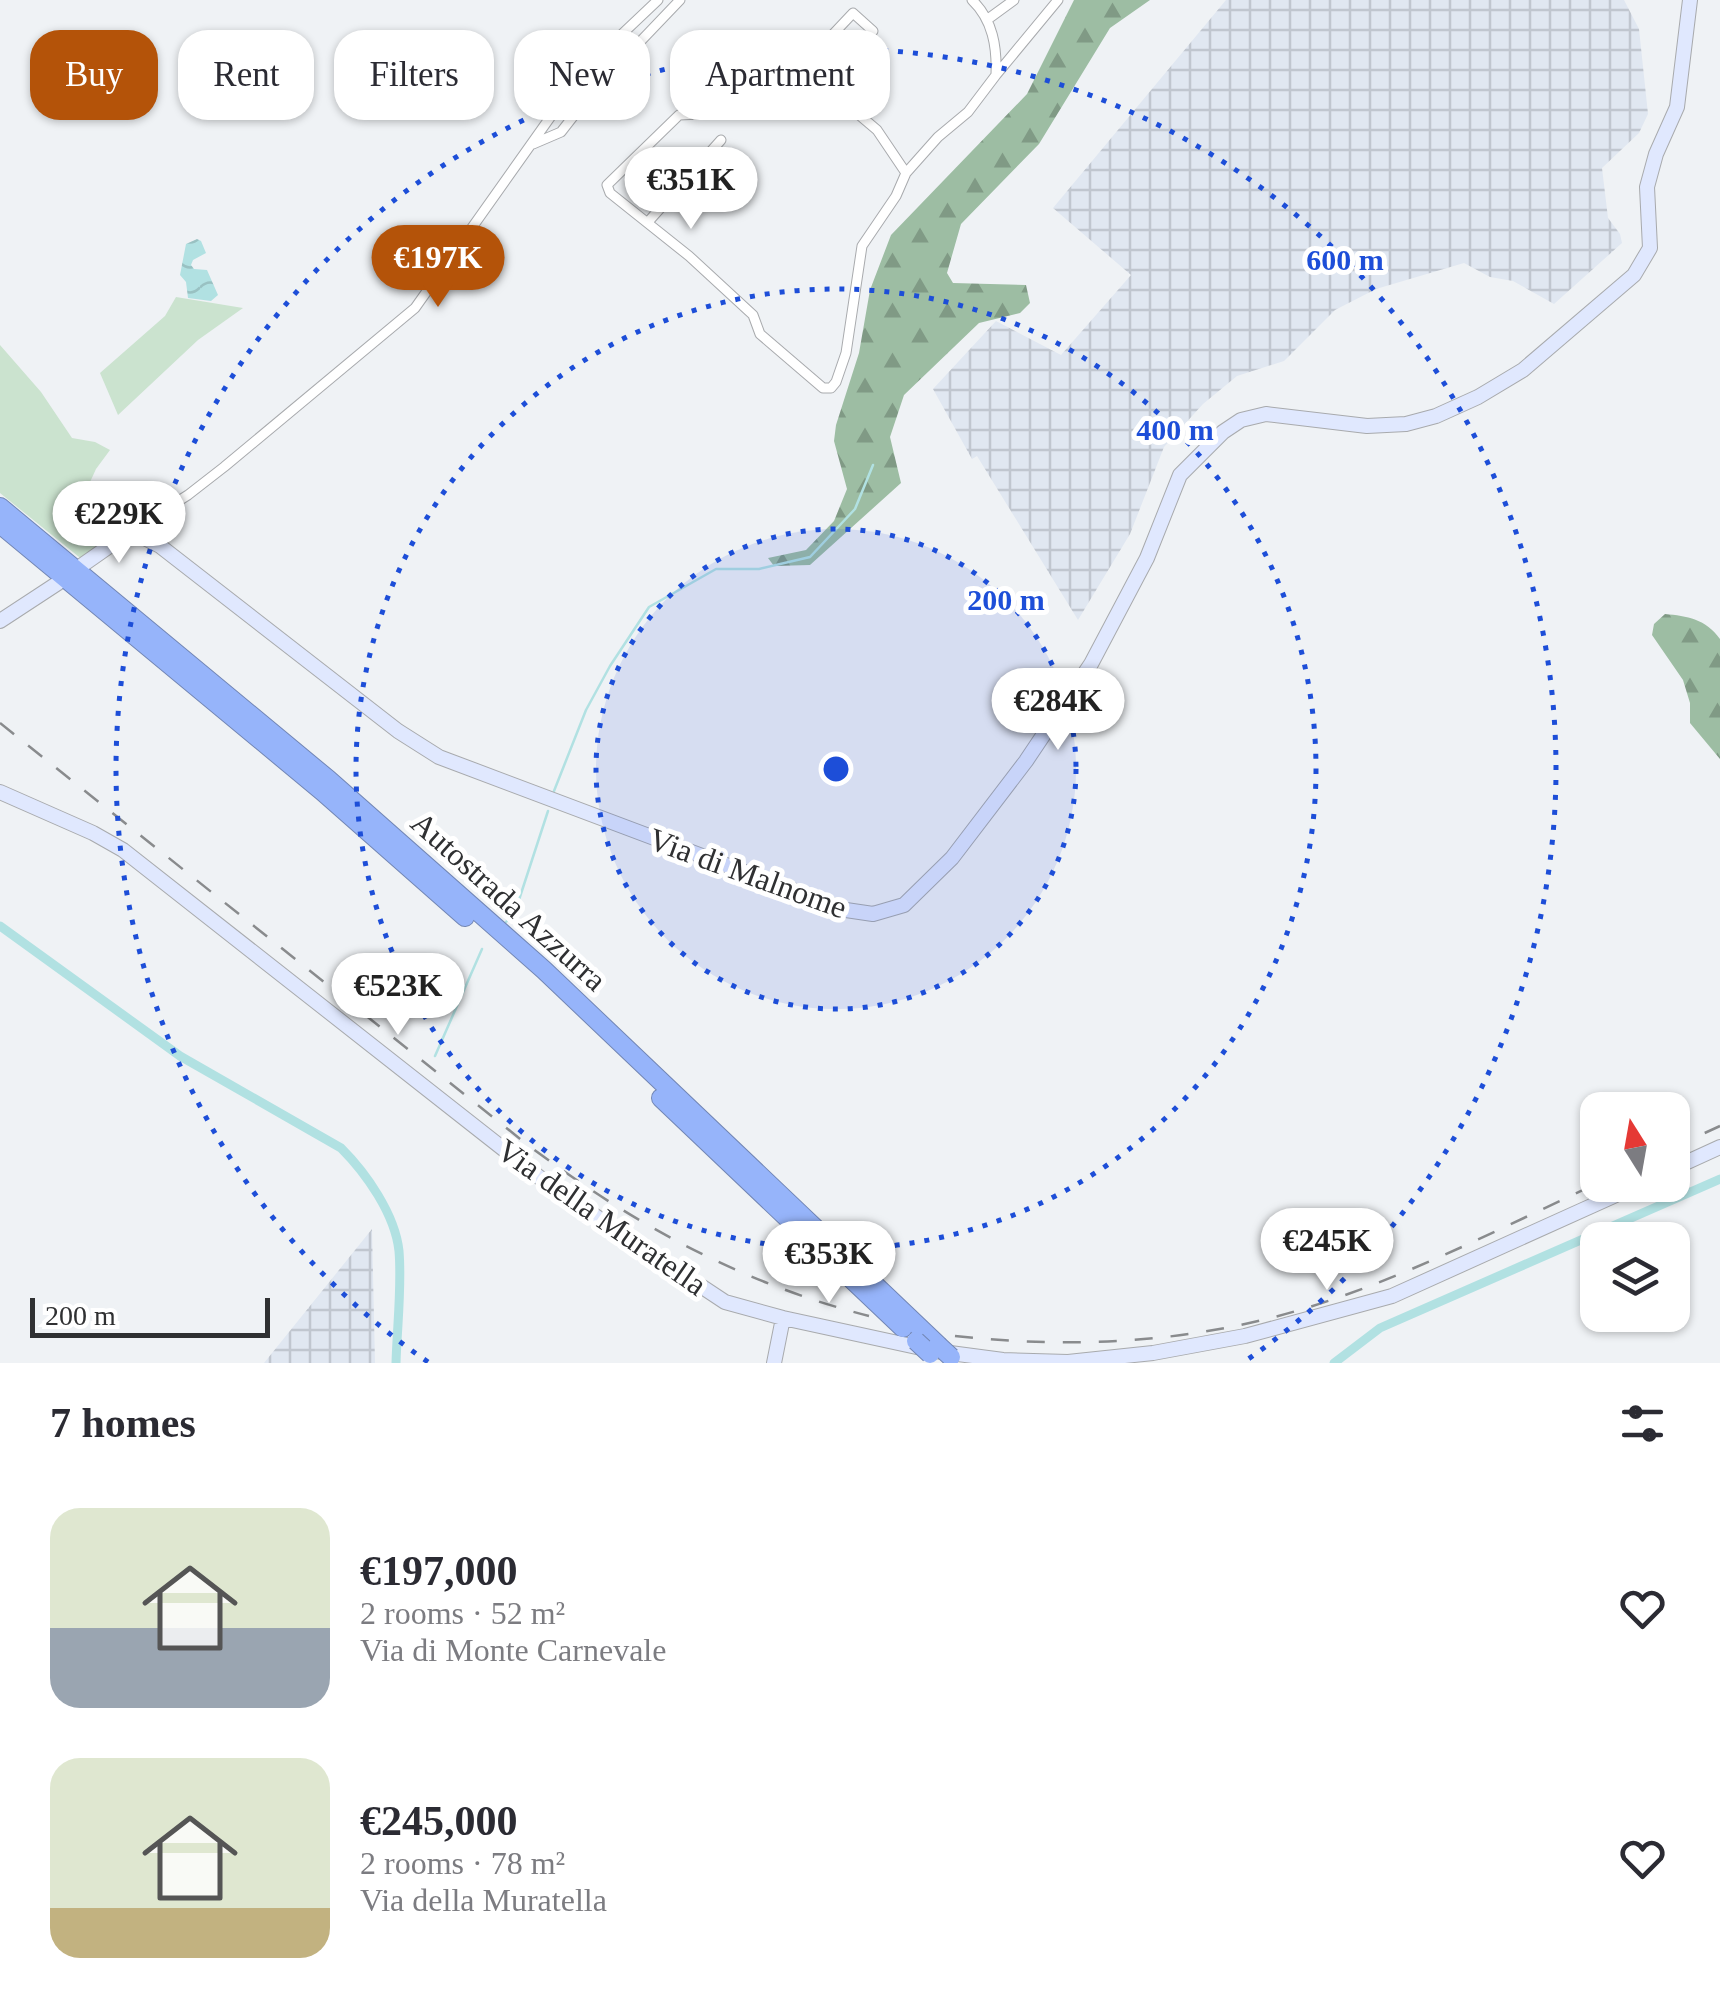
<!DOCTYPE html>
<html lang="en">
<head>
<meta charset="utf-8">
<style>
  :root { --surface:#fff; --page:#f7f7f7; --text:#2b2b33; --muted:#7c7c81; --accent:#b45309 }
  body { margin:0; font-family:"Times New Roman",serif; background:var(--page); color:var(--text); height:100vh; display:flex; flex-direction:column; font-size:38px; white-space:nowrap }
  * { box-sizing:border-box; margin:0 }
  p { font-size:32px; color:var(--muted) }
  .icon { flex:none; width:55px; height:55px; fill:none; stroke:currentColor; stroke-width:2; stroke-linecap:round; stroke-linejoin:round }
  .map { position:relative; height:1363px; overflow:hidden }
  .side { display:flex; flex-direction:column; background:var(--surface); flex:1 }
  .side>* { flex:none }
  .banner { position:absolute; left:30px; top:30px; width:1000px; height:90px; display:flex; gap:20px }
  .needle { width:65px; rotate:349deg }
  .controls { position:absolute; left:1580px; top:1092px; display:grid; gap:20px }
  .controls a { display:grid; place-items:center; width:110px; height:110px; border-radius:20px; background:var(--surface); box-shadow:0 2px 8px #0004; font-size:50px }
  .scale { position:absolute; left:30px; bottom:25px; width:240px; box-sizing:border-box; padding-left:10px; border:5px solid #2f3032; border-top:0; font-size:28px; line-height:35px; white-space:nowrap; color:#2f3032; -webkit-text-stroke:8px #fff; paint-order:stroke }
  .price { position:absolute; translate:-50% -85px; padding:0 22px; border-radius:35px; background:#fff; color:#222; font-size:32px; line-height:65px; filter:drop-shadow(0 2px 5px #0008) }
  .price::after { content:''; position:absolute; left:50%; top:60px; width:30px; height:22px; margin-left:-15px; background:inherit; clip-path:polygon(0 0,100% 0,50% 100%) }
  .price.on { background:var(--accent); color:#fff }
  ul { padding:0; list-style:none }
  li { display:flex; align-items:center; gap:30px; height:250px; padding:0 50px }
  li span { display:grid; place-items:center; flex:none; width:280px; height:200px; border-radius:30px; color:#555 }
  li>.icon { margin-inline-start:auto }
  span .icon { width:120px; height:120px; fill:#fffc; stroke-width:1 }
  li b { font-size:42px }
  h2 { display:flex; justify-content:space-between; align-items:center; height:120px; padding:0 50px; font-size:42px }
  .pill { padding:0 35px; border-radius:30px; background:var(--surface); box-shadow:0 2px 8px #0004; font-size:35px; line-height:90px }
  .pill.on { background:var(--accent); color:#fff }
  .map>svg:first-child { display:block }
  .industrial { fill:url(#industrial-grid) }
  .green { fill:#cbe3cf }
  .forest { fill:url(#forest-firs) }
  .water { fill:url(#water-waves) }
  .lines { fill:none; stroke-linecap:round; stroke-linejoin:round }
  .stream { stroke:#b1e1e2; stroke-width:2.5 }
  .canal { stroke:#b1e1e2; stroke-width:9 }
  .street-casing { stroke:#a8aaad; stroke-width:11 }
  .secondary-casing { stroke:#a8aaad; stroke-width:16 }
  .highway-casing { stroke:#7286b4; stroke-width:20 }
  .street { stroke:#fff; stroke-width:9 }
  .secondary { stroke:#e0e8fe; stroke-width:14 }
  .highway { stroke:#96b4fa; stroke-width:18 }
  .rail { stroke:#898b8d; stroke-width:2.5; stroke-dasharray:18 18; stroke-linecap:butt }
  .highway-bridge-casing { stroke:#7286b4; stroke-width:20; stroke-linecap:butt }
  .highway-bridge { stroke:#96b4fa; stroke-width:18 }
  .ring { fill:none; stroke:#1d4ed8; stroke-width:5; stroke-dasharray:5 10 }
  .labels { text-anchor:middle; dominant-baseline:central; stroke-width:10; stroke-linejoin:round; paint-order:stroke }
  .street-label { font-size:32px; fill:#2f3032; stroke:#fff }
  .centre { fill:#1d4ed8; stroke:#fff; stroke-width:5 }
  .ring-label { font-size:30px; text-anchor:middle; font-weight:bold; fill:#1d4ed8; stroke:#fff; stroke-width:10; stroke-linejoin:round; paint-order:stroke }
</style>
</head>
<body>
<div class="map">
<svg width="1720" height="1363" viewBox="0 0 1720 1363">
  <defs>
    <pattern id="industrial-grid" width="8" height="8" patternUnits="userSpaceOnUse" patternTransform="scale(2.5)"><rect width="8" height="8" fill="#e0e7f1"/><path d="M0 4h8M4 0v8" fill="none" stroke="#c0c6cf"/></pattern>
    <pattern id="forest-firs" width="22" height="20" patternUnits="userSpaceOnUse" patternTransform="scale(2.5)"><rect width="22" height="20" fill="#9dbda3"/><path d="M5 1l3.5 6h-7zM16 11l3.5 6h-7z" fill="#809a85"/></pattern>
    <pattern id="water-waves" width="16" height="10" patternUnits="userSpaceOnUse" patternTransform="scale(2.5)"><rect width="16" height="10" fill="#b1e1e2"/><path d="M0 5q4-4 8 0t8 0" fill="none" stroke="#99c1c2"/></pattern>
  </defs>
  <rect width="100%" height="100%" fill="#eff2f5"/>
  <path class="industrial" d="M1226,0H1624L1639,29L1648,114L1639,133L1602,168L1608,218L1620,234L1622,243L1554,304L1513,281L1490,277L1464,263L1376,289L1335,310L1284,361L1237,376L1203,404L1164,447L1130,534L1078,620L977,456L972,459L933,389L996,321L1061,355L1131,275L1053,208Z
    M372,1229L375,1363H264Z"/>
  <path class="green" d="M176,297L243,308L198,340L118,415L100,373L165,316Z
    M0,345L41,392L72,438L95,442L110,450L96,469L80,504L142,523L84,561L0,493Z"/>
  <path class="forest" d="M1074,0H1150L1110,28L1039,144L961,224L947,273L953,283L1026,285L1030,303L1020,313L979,323L904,395L890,437L901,483L810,565L774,566L768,558L806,550L834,521L847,489L834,441L836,425L859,353L870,290L891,235L1027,94Z
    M1665,614C1687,616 1706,619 1720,639V759L1690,723V703L1683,680L1652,635L1654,624Z"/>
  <path class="water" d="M197,239L201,241L206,253L193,260L191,265L194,269L207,270L218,295L211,301L188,298L186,282L180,275L186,244Z"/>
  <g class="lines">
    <path class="stream" d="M554,791L586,710L610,666L649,607L716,569H759L810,557L855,509L873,465
      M506,922L515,912L548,811
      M435,1056L482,949"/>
    <path class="canal" d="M0,926L180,1056L341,1148C366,1173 395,1214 399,1251C402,1287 397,1327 396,1363
      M1334,1363L1380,1328L1720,1179"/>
    <defs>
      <path id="street" d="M853,13L873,31L824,85L803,66Z
        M988,19L1014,0
        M996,75L1058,0
        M533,144L561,132L593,91L680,0
        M906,173L877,130L824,85L746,112L679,115L607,185L610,193L689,256L753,315L760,334L823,388H831L836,382L846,353L862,246L896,196L906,173L938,137L968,112L996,75C997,47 993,20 972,0
        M648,222L721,140
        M131,531L188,495L224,467L415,308L583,71L658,0"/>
      <path id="secondary" d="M81,566L131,531L160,546L398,731L439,757L846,910L873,914L904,905L952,858L1026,761L1091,664L1147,558L1180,475L1223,432L1241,420L1266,414L1367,426L1406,424L1436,416L1478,397L1523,370L1634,275L1650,248L1647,187L1656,154L1677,107L1690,0
        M0,621L58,583
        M0,792L93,833L123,850L553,1188L725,1302L783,1318L935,1351L1003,1360L1068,1362L1153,1353L1245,1336L1392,1296L1638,1185
        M1672,1169L1720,1147
        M774,1363L783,1318"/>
      <path id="highway" d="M0,507L329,780L544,970L938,1345
        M0,524L322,791L465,917
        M661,1098L903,1328"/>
    </defs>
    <use href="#street" class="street-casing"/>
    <use href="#secondary" class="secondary-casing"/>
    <use href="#highway" class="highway-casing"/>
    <use href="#street" class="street"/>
    <use href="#secondary" class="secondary"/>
    <use href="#highway" class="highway"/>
    <path class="rail" d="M0,723L524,1142C629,1222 740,1283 869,1316
      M1672,1148L1720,1126
      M955,1336C1073,1349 1190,1343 1303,1309C1405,1278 1501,1228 1598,1183"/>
    <defs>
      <path id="highway-bridge" d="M916,1341L930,1354
        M938,1345L951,1357"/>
    </defs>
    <use href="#highway-bridge" class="highway-bridge-casing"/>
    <use href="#highway-bridge" class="highway-bridge"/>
  </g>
  <circle cx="836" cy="769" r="240" fill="#1d4ed8" fill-opacity=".12"/>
  <g class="ring">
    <circle cx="836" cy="769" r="240"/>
    <circle cx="836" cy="769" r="480"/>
    <path d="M428 1362A720 720 0 1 1 1244 1362"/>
  </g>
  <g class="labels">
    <g class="street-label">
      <text transform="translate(748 873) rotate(20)">Via di Malnome</text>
      <text transform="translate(509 901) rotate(42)">Autostrada Azzurra</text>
      <text transform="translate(602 1217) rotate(35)">Via della Muratella</text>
    </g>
  </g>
  <circle cx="836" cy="769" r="15" class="centre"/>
  <g class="ring-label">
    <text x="1345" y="270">600 m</text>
    <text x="1175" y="440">400 m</text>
    <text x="1006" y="610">200 m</text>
  </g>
</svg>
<div class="controls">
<a><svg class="needle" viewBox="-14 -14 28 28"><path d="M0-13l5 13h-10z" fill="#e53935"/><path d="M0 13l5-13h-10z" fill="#7c7c81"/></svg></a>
<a><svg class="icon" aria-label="layers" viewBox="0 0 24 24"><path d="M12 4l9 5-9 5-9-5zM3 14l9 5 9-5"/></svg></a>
</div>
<div class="scale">200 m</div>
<b class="price" style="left:691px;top:232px">€351K</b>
<b class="price on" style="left:438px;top:310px">€197K</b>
<b class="price" style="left:119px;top:566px">€229K</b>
<b class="price" style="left:1058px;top:753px">€284K</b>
<b class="price" style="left:398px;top:1038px">€523K</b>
<b class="price" style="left:1327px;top:1293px">€245K</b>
<b class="price" style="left:829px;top:1306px">€353K</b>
<div class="banner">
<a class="pill on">Buy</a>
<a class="pill">Rent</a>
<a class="pill">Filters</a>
<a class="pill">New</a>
<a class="pill">Apartment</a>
</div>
</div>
<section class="side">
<h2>7 homes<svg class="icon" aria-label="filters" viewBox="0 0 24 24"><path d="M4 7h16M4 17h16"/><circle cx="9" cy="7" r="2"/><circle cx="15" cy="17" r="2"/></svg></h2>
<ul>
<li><span style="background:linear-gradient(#dfe7d0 60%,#9aa5b1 0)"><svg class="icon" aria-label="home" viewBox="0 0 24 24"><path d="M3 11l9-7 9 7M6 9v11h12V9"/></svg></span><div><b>€197,000</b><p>2 rooms · 52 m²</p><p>Via di Monte Carnevale</p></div><svg class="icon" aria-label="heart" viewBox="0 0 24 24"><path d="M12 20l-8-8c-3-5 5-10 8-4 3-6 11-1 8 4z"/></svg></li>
<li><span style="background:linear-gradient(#dfe7d0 75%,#c2b280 0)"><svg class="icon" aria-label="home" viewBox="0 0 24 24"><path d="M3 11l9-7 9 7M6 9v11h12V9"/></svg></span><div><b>€245,000</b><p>2 rooms · 78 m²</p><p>Via della Muratella</p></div><svg class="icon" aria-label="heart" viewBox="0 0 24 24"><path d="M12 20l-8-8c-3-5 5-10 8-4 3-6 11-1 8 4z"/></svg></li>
</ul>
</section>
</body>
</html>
